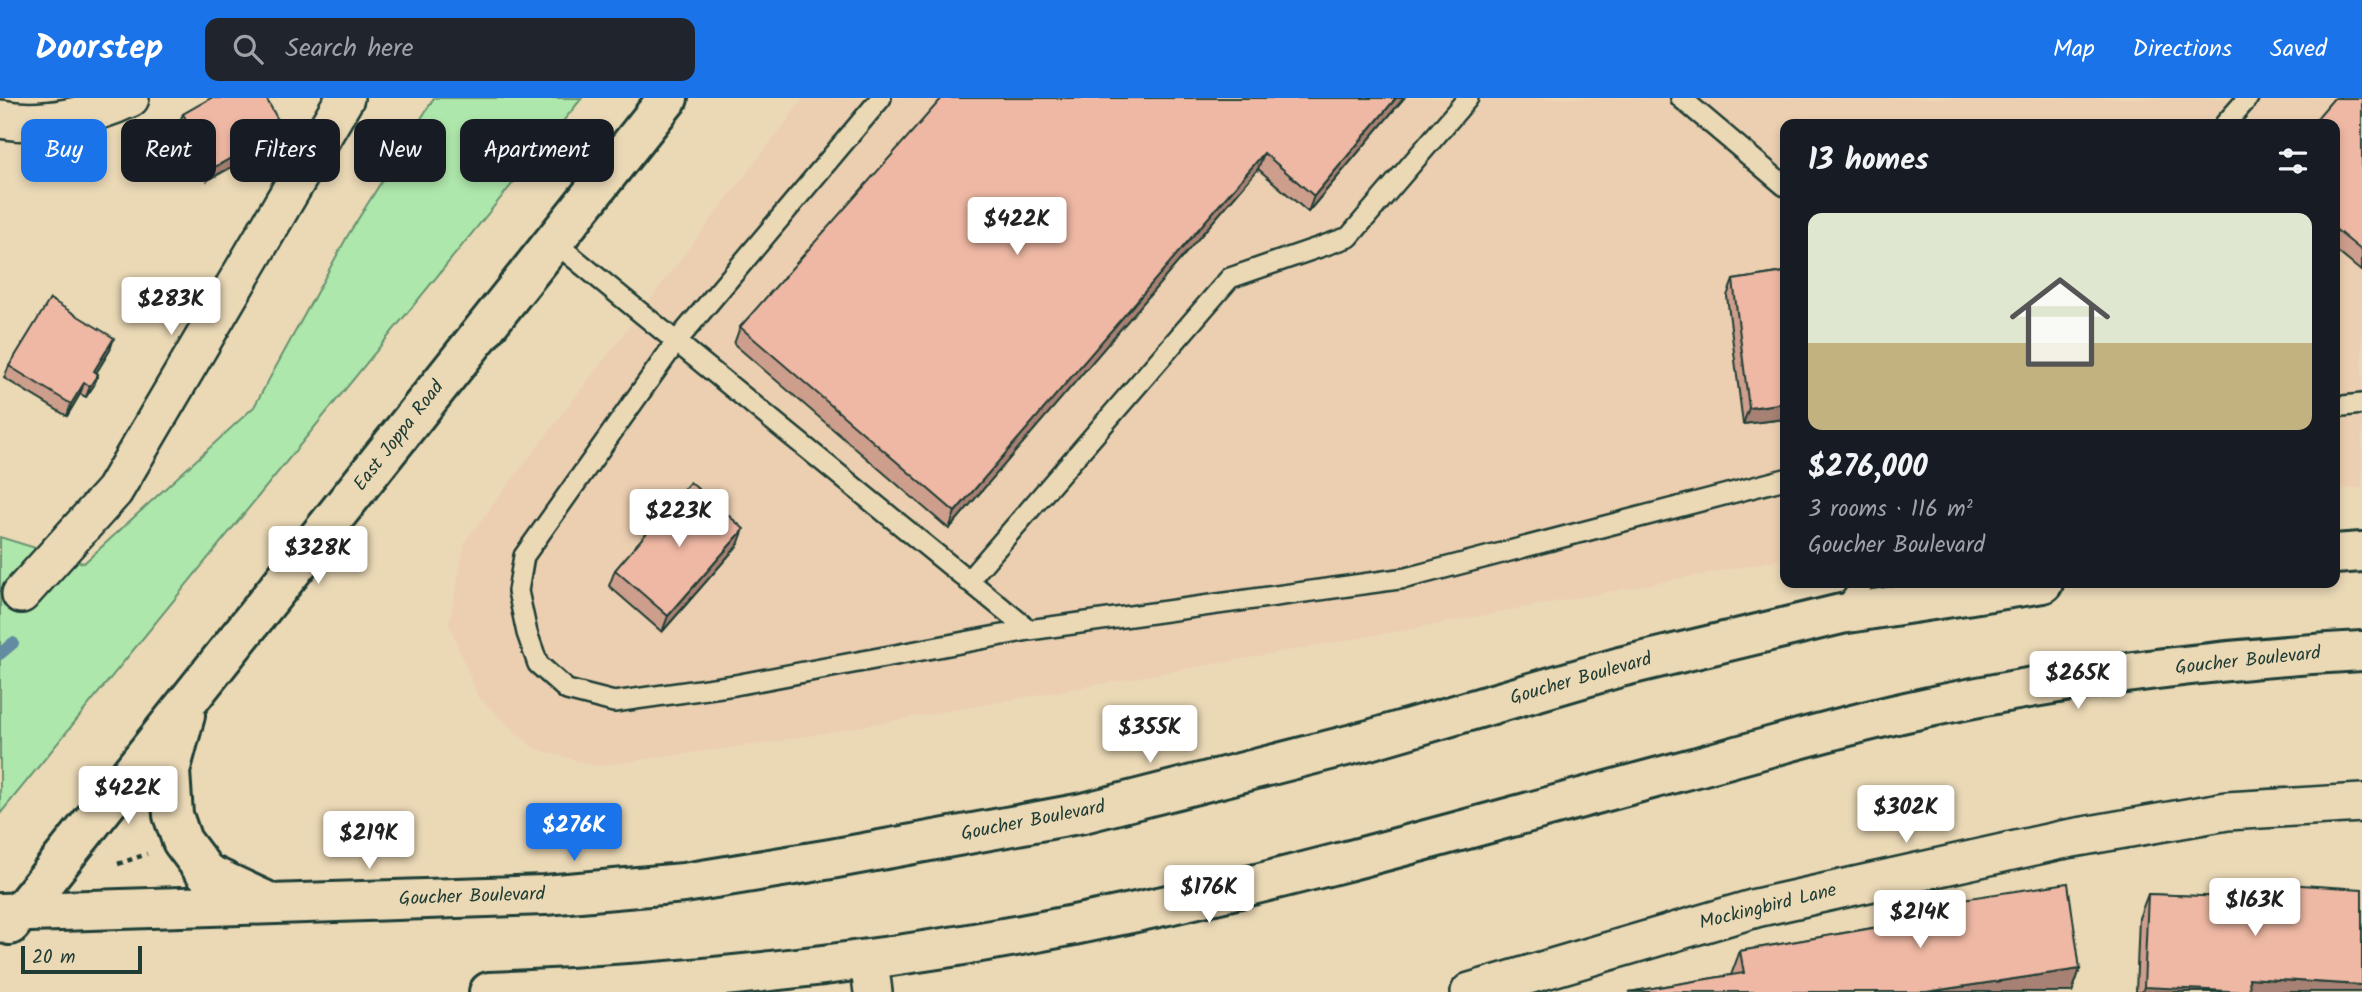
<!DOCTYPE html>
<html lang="en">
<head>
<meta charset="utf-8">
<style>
  :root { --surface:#171b24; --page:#20242c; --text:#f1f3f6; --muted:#9ea1a6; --line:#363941; --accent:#1a73e8 }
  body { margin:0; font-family:Kalam,sans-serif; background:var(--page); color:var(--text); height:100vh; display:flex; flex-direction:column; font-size:26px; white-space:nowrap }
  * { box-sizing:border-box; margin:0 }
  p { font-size:23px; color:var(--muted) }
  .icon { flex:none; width:38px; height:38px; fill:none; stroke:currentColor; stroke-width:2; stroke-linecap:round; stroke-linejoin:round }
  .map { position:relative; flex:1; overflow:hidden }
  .sheet { position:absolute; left:1780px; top:21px; width:560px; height:469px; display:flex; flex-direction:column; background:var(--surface); border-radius:14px; box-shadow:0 4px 10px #0003 }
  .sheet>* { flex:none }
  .banner { position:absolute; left:21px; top:21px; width:665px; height:63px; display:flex; gap:14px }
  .scale { position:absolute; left:21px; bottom:18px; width:121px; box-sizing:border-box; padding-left:7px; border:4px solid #1f3d34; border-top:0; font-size:19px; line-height:24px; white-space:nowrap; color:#1f3d34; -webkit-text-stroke:5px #ebd9b6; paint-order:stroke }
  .price { position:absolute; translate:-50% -60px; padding:0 16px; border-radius:7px; background:#fff; color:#222; font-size:23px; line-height:46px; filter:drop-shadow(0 2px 4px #0008) }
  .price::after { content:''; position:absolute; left:50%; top:42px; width:21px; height:16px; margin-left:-10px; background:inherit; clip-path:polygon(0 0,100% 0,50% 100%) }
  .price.on { background:var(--accent); color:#fff }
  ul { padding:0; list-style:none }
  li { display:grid; align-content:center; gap:14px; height:371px; padding:0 28px }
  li+li { border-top:2px solid var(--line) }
  li span { display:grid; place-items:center; height:217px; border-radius:14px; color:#555 }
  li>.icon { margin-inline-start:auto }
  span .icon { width:126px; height:126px; fill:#fffc; stroke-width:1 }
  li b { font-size:30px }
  h2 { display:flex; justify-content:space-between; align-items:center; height:84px; padding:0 28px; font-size:30px }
  .chip { padding:0 24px; border-radius:14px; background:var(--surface); box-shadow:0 4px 10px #0003; font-size:24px; line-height:63px }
  .chip.on { background:var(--accent); color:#fff }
  header { display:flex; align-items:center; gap:42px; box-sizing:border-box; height:98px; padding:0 35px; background:var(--accent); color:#fff }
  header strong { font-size:33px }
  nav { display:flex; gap:38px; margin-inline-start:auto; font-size:24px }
  .search { width:490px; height:63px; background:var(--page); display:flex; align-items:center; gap:18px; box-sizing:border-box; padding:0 24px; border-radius:14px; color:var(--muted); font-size:26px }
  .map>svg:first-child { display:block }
  .built { fill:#eccfb1 }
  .green { fill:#aee7ab; stroke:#669270; stroke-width:2 }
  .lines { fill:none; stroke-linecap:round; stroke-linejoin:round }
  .stream { stroke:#638ca2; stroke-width:12 }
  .service-casing { stroke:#1f3d34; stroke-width:24 }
  .minor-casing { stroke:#1f3d34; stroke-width:42 }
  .secondary-casing { stroke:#1f3d34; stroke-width:44 }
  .path { stroke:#1f3d34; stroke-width:4.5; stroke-dasharray:5 5; stroke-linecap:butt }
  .service { stroke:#ebd9b6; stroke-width:19 }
  .minor { stroke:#ebd9b6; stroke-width:37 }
  .secondary { stroke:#ebd9b6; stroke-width:38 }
  .wall { fill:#ce9e8d; stroke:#1f3d34; stroke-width:2 }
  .shaded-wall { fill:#a78173; stroke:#1f3d34; stroke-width:2 }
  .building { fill:#efb8a4; stroke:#1f3d34; stroke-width:2 }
  .labels { text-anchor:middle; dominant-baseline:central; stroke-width:7; stroke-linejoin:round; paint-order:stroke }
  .street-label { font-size:19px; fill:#1f3d34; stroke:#ebd9b6 }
</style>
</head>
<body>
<header>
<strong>Doorstep</strong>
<div class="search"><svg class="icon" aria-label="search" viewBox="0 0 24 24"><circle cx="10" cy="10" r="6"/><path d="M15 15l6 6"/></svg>Search here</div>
<nav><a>Map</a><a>Directions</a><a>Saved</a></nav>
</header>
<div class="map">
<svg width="2362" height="894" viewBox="0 0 2362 894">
  <rect width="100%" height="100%" fill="#ebd9b6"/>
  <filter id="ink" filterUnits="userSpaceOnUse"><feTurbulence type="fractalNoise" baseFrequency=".0143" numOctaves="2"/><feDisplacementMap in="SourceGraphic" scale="14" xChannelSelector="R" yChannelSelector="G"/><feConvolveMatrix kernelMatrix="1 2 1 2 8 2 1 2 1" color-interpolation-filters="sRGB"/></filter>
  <g filter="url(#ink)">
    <path class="built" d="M804,0H2362V390L2335,391L2334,26H1785V461L1417,530L774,644L595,668L533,650L478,599L449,526L465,443Z"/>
    <path class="green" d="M434,0H582L0,716V439L84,465L254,309L348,137Z"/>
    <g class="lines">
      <path class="stream" d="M0,556L13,545"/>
      <defs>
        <path id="service" d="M881,0L676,244L524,458L518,493L527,535L538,566L567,592L614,604L735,587L1029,532L1406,480L1785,381
          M1681,0L1785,88
          M2225,26L2248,0
          M553,143L1029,532
          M2334,309L2362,306
          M968,483L1230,180L1349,139L1468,0
          M1841,515L1863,485"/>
        <path id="minor" d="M0,21C42,29 92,18 130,0
          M21,496L114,393L345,0
          M869,863L873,894
          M1470,894L1756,810L2061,742L2227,713L2362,705"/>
        <path id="secondary" d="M2334,456L2362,454
          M185,617L170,673L173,717L182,743L206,775L264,802
          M0,815L545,797L684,785L831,761L1083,715L1369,642L1620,569L1841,516L2043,485
          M10,827L668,0
          M489,894C707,885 923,861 1136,814C1323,773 1508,719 1693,670C1764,651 1834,630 1906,614C2055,581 2209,561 2362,553"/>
      </defs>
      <use href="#service" class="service-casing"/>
      <use href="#minor" class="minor-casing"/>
      <use href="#secondary" class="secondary-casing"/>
      <path class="path" d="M118,766L147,756"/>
      <use href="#service" class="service"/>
      <use href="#minor" class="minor"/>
      <use href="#secondary" class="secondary"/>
    </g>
    <path class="wall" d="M1404,0L1308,114L1258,71L949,431L734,246L740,229Z
      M2362,0V174L2334,151V26Z
      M183,16L283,31L279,43L208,82L178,27Z
      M1785,174V321L1743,326L1727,198L1733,182Z
      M110,252L96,275L98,276L94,287L86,299L80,296L67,318L4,280L9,268Z
      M738,447L662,534L609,488L615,472Z
      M2256,784L2362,894H2136L2139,820L2148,796L2250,800Z
      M1889,812L2080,871L2072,894H1629L1731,877L1740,853L1883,828Z"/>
    <path class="shaded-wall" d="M1396,0H1404L1308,114L1314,98Z
      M283,31L279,43L208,82L213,70Z
      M1264,55L1258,71L949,431L955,414Z
      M114,240L110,252L90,285L94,273Z
      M98,276L94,287L86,299L90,288Z
      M84,285L80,296L67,318L71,306Z
      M1785,305V321L1743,326L1749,310Z
      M744,431L738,447L662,534L668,518Z
      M2080,871L2072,894H1926Z
      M2249,880L2362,887V894H2142L2144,889Z"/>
    <path class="building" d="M211,0H266L283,31L213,70L183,16Z
      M942,0H1396L1314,98L1264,55L955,414L740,229Z
      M2334,0H2362V153L2334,130V26H2312Z
      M1785,174V305L1749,310L1733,182Z
      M50,201L114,240L94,273L98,276L90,288L84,285L71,306L9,268Z
      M690,384L744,431L668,518L615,472Z
      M2256,784L2362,791V887L2249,880L2250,894L2144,889L2148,796L2254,800Z
      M2068,785L2080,871L1926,894H1629L1744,875L1740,853L1891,827L1889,812Z"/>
  </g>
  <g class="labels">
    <g class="street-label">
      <text transform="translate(399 338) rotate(-52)">East Joppa Road</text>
      <text transform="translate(2248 563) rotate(-6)">Goucher Boulevard</text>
      <text transform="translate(1581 581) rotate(-16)">Goucher Boulevard</text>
      <text transform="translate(1033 723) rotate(-11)">Goucher Boulevard</text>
      <text transform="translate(472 799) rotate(-2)">Goucher Boulevard</text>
      <text transform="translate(1768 809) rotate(-14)">Mockingbird Lane</text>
    </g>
  </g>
</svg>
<div class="scale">20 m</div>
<b class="price" style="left:1017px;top:159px">$422K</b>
<b class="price" style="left:171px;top:239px">$283K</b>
<b class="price" style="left:679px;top:451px">$223K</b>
<b class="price" style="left:318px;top:488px">$328K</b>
<b class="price" style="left:2078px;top:613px">$265K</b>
<b class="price" style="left:1150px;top:667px">$355K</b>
<b class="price" style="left:128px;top:728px">$422K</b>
<b class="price" style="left:1906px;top:747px">$302K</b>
<b class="price on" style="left:574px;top:765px">$276K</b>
<b class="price" style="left:369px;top:773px">$219K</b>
<b class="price" style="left:1209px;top:827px">$176K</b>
<b class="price" style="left:2255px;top:840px">$163K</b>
<b class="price" style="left:1920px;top:852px">$214K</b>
<div class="banner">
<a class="chip on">Buy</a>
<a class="chip">Rent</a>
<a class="chip">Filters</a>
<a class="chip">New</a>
<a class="chip">Apartment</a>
</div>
<section class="sheet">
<h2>13 homes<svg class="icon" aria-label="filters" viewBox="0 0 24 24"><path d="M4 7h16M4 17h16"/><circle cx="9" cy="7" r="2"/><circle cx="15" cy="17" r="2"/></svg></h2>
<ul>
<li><span style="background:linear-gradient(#dfe7d0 60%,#c2b280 0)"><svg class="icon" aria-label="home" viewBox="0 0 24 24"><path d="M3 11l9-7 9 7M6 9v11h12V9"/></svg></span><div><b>$276,000</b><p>3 rooms · 116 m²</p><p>Goucher Boulevard</p></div></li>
</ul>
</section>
</div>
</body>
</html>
